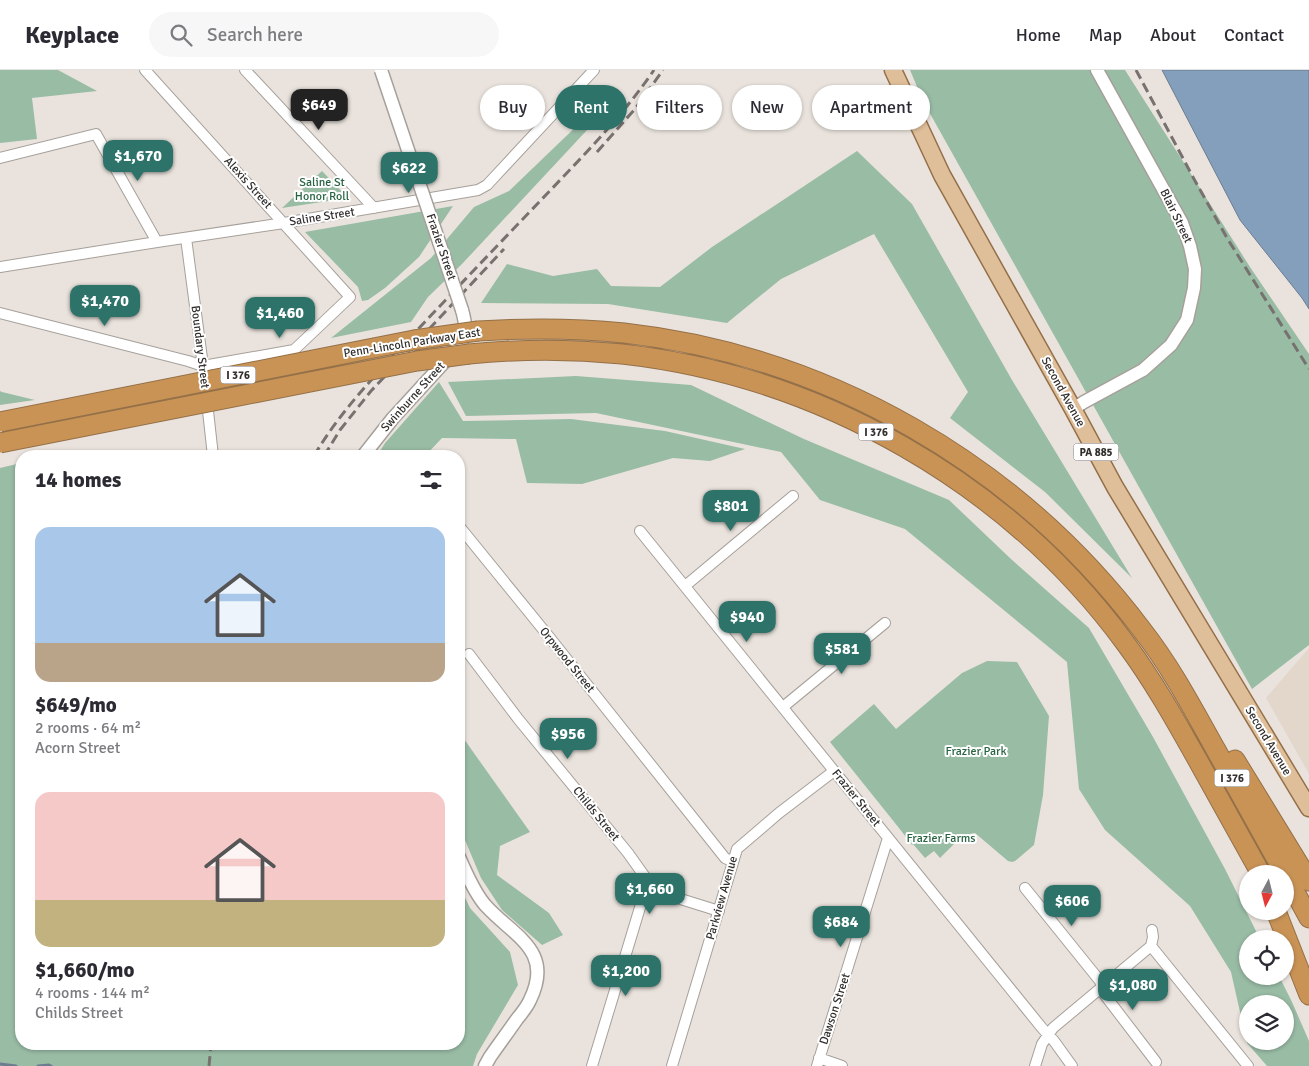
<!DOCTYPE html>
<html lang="en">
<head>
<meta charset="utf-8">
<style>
  :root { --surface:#fff; --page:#f7f7f7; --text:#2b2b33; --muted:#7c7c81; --line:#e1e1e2; --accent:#2d736a }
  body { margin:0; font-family:Signika,sans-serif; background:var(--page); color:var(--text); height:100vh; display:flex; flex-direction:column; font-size:19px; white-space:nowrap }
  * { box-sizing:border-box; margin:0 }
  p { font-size:16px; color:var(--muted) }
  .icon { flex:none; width:28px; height:28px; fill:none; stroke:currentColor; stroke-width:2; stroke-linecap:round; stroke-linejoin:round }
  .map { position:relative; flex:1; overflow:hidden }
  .side { position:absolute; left:15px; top:380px; width:450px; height:600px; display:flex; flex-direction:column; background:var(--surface); border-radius:20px; box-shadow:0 1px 4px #0004 }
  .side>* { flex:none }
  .hud { position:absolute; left:480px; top:15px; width:475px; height:45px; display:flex; gap:10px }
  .needle { width:32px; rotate:187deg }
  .controls { position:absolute; left:1239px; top:795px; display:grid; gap:10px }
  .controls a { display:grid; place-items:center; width:55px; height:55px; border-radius:50%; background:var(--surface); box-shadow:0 1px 4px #0004; font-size:25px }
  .price { position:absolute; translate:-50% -42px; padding:0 11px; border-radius:10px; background:var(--accent); color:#fff; font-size:16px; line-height:32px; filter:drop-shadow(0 1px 2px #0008) }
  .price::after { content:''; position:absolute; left:50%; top:30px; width:15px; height:11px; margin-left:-8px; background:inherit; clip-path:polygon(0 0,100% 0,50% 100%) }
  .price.on { background:#222; color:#fff }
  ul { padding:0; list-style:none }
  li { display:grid; align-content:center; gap:10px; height:265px; padding:0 20px }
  li span { display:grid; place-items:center; height:155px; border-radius:15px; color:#555 }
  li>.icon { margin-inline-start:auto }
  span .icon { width:90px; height:90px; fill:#fffc; stroke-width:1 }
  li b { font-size:21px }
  h2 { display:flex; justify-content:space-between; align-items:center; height:60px; padding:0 20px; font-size:21px }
  .chip { padding:0 18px; border-radius:22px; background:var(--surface); box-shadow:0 1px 4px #0004; font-size:18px; line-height:45px }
  .chip.on { background:var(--accent); color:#fff }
  header { display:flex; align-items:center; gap:30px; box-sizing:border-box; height:70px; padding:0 25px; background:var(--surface); border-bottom:1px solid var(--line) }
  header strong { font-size:24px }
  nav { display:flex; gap:28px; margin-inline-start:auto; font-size:18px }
  .search { width:350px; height:45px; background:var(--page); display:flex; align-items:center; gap:12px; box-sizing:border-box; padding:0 18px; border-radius:28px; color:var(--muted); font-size:19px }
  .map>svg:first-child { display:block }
  .built { fill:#e3d7cc }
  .green { fill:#99bca5; fill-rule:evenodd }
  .water { fill:#839fbc; stroke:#6b7d91 }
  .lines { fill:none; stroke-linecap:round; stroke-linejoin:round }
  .stream { stroke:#6b7d91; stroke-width:3 }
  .minor-casing { stroke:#a6a09a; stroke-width:12 }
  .tertiary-casing { stroke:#a6a09a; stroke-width:15 }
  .primary-casing { stroke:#947048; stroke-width:19 }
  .motorway-casing { stroke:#947048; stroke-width:21 }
  .minor { stroke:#fff; stroke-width:10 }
  .tertiary { stroke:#fff; stroke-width:12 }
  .primary { stroke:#dfbe9a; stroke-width:16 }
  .motorway { stroke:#c99356; stroke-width:19 }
  .rail { stroke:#77726f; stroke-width:3; stroke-dasharray:10 5; stroke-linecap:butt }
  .tertiary-bridge-casing { stroke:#a6a09a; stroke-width:15; stroke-linecap:butt }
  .motorway-bridge-casing { stroke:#947048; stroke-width:21; stroke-linecap:butt }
  .tertiary-bridge { stroke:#fff; stroke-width:12 }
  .motorway-bridge { stroke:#c99356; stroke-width:19 }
  .labels { text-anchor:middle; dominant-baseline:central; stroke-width:4; stroke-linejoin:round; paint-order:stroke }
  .shield { fill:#fff; stroke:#706d6c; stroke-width:1 }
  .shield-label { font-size:11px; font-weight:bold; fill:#322f2d }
  .park-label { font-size:12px; fill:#286442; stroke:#fff }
  .street-label { font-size:12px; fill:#322f2d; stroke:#fff }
</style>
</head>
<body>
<header>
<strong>Keyplace</strong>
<div class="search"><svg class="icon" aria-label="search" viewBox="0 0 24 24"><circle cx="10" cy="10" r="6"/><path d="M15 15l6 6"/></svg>Search here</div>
<nav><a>Home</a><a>Map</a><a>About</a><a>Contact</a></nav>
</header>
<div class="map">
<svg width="1309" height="996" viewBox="0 0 1309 996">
  <rect width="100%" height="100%" fill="#eae3dd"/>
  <path class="built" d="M1309,578V704L1266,628Z"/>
  <path class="green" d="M0,0H58L97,21L32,28L37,69L0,73Z
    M910,0H1125L1250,197L1309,284V575L1252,619L923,31Z
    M584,49L588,59L462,194L428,227L411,252L331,268L431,188L474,137L509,121Z
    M857,81L912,134L1012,310L1132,508L1045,422L950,348L968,322L874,164L781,209L727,253L608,234L481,233L507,194L553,206L597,199L611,216L660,217L712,177Z
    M322,101L348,128L282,138Z
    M453,136L419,187L385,218L368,230L362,231L358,217L305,162Z
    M576,306L691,315L804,369L949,430L1011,489L1089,558L1153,667L1225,799L1260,869H1248V906H1279L1292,932L1309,971V996H1267L1247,973L1231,902L1190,836L1105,760L1079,719L1067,592L905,459L820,430L781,382L596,343L466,346L448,312ZM1248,934H1285V971H1248Z
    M439,312L463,351L571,349L665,361L745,379L710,391L673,388L582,414L527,413L516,369L442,368L425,386H377L385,373Z
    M0,321L2,322L35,330L0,335Z
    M21,393V974H459V815L470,838L510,882L518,915L477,984L473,996H0V398Z
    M987,591L1017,592L1049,646L1043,725L1034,775L1015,791L1012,792L1008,791L975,763L965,765L960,768L940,788L934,781L925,788L913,774L912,775L899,758L830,672L874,634L896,659L962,603Z
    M459,662L530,762L500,776L497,805L549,843L563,865L542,875L502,840L481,808L459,756Z"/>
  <path class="water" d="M1162,0H1309V239L1302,228L1240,150Z"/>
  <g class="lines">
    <path class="stream" d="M0,994L16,996
      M38,996L49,995L51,996"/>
    <defs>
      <path id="minor" d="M245,0L374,138
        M0,88L96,64L157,172
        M186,168L203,296L213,386
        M0,197L157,172L284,153L478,120L487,115L594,0
        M0,243L188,291L203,296L294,280L350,227L145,0
        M459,456L550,568L725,788L733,792
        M640,461L1042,958L1054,971L1072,996
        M685,516L793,426
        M469,584L519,650L628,783L655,821L719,841
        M783,637L885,553
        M1025,818L1100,911L1104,924L1156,992
        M1151,876L1248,996
        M1151,876L1153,867L1152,860
        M819,988L842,996
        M592,996L648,811
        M672,996L737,779L779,743L834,701
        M817,996L888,768
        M1035,996L1042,974L1053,958L1151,876"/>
      <path id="tertiary" d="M1073,339L1084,332L1143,300L1171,275L1187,250L1194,218L1195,199L1190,176L1182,153L1097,0
        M363,386L393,348L459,276C467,264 466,254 462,240
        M459,787C465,801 476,826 487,837C515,867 554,881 530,930C527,937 522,943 517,949C508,962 499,974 490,987L485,996"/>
      <path id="primary" d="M893,0L942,105L1073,339L1115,417L1309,738"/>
      <path id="motorway" d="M478,261C526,258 575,258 624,263C829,286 1018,395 1142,560C1171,597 1193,639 1216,680C1239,721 1262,762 1285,804
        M469,284C520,279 571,279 622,284C820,306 1008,413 1126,574C1155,613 1178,655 1201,696C1221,732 1241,768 1261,804
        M1235,690L1309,811
        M1285,804L1309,848
        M1276,841L1309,925"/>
    </defs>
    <use href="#minor" class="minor-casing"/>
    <use href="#tertiary" class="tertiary-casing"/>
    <use href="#primary" class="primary-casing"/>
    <use href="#motorway" class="motorway-casing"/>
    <use href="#minor" class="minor"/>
    <use href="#tertiary" class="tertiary"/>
    <use href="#primary" class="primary"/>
    <use href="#motorway" class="motorway"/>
    <path class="rail" d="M1136,0L1194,109L1227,168L1309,299
      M597,82L635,39L663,0
      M314,386C339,343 373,308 406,272C451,224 497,176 542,129C581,88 622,47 654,0
      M324,386L340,360L371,321L504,179
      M209,996L211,974"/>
    <defs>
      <path id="tertiary-bridge" d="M381,0L462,240"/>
      <path id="motorway-bridge" d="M0,352L414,270L478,261
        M0,373L417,291L469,284"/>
    </defs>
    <use href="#tertiary-bridge" class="tertiary-bridge-casing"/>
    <use href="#motorway-bridge" class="motorway-bridge-casing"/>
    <use href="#tertiary-bridge" class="tertiary-bridge"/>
    <use href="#motorway-bridge" class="motorway-bridge"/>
  </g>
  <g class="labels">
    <g class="shield">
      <rect x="220.5" y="296.5" width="35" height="17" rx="4"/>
      <rect x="858.5" y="353.5" width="35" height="17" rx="4"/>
      <rect x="1073.5" y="373.5" width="45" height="17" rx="4"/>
      <rect x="1214.5" y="699.5" width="35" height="17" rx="4"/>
    </g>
    <g class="shield-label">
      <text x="238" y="305">I 376</text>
      <text x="876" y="362">I 376</text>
      <text x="1096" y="382">PA 885</text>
      <text x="1232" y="708">I 376</text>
    </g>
    <g class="park-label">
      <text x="322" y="112">Saline St<tspan x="322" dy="14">Honor Roll</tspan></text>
      <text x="976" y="681">Frazier Park</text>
      <text x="941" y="768">Frazier Farms</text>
    </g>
    <g class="street-label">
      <text transform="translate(248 113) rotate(48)">Alexis Street</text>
      <text transform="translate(1176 146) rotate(64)">Blair Street</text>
      <text transform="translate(322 147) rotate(-9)">Saline Street</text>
      <text transform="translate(441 177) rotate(71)">Frazier Street</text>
      <text transform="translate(412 273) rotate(-9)">Penn-Lincoln Parkway East</text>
      <text transform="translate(200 277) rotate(83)">Boundary Street</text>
      <text transform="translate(1063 322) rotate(61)">Second Avenue</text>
      <text transform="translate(413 327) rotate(-48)">Swinburne Street</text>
      <text transform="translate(567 590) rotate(51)">Orpwood Street</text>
      <text transform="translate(1268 671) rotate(59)">Second Avenue</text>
      <text transform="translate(856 728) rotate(51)">Frazier Street</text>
      <text transform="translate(596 744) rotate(51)">Childs Street</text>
      <text transform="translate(722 828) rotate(-74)">Parkview Avenue</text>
      <text transform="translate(835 939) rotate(-72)">Dawson Street</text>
    </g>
  </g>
</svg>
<div class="controls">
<a><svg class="needle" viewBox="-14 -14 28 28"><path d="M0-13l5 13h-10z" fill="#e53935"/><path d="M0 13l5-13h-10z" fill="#7c7c81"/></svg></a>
<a><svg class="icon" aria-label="locate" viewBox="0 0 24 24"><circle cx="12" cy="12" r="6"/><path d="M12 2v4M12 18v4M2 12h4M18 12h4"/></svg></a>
<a><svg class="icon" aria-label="layers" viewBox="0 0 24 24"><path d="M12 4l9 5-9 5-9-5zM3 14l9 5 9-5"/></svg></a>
</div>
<b class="price on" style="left:319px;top:61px">$649</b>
<b class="price" style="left:138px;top:112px">$1,670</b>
<b class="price" style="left:409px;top:124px">$622</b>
<b class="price" style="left:105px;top:257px">$1,470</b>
<b class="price" style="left:280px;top:269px">$1,460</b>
<b class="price" style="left:731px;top:462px">$801</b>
<b class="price" style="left:747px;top:573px">$940</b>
<b class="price" style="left:842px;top:605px">$581</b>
<b class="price" style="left:568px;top:690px">$956</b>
<b class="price" style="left:650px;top:845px">$1,660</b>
<b class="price" style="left:1072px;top:857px">$606</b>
<b class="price" style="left:841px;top:878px">$684</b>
<b class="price" style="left:626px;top:927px">$1,200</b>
<b class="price" style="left:1133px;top:941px">$1,080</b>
<div class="hud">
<a class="chip">Buy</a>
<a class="chip on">Rent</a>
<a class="chip">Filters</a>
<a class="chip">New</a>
<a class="chip">Apartment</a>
</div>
<section class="side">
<h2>14 homes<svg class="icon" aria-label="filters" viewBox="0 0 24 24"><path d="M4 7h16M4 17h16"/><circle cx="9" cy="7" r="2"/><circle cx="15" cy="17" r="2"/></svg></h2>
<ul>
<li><span style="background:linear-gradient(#a9c7e8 75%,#b9a48a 0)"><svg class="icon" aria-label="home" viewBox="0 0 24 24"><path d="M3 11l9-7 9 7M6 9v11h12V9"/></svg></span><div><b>$649/mo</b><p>2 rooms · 64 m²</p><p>Acorn Street</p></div></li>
<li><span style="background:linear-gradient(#f6c9c9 70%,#c2b280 0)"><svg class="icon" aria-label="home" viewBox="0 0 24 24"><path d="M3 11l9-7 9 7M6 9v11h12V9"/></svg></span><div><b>$1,660/mo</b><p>4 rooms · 144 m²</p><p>Childs Street</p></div></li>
</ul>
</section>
</div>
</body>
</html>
